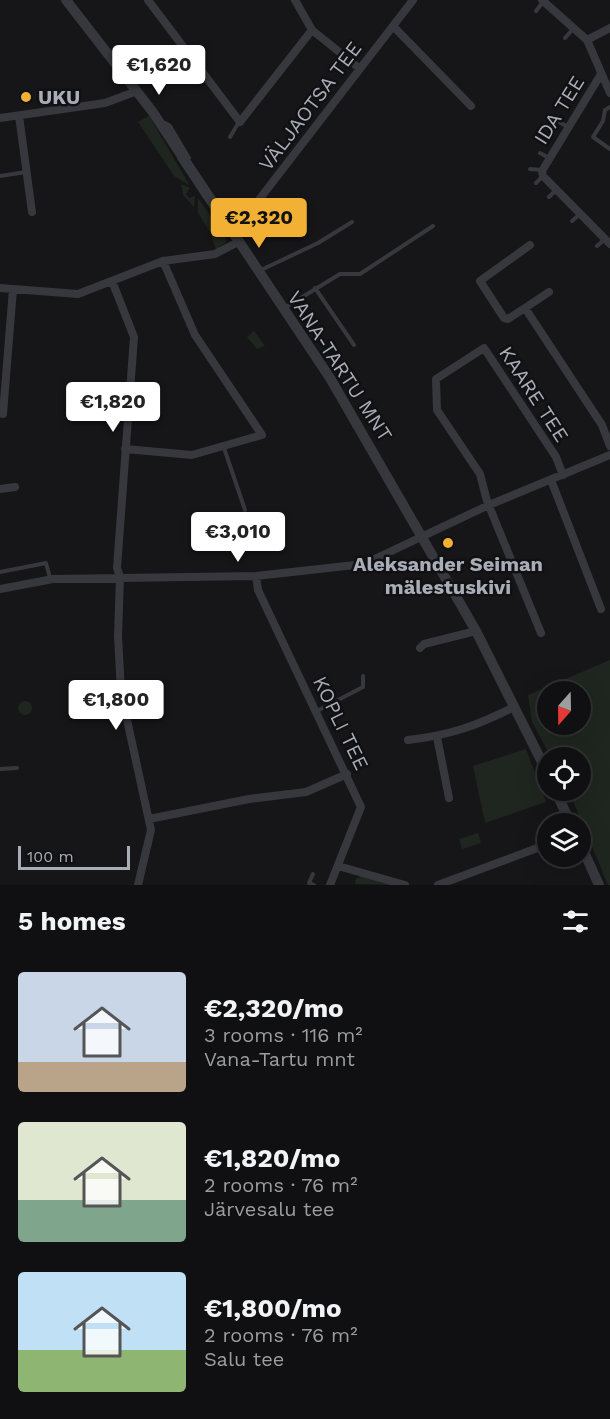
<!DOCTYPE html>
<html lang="en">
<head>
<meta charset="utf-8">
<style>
  :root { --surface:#101012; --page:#19191b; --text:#f1f3f6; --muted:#9c9d9f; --line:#303032; --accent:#f2b134 }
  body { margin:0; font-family:"Work Sans",sans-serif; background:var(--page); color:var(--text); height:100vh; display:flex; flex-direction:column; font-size:22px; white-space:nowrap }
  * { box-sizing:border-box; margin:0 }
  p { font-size:20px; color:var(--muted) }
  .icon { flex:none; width:33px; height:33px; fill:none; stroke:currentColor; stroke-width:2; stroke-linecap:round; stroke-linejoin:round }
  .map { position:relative; height:885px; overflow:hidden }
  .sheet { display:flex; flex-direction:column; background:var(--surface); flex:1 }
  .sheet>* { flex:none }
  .needle { width:39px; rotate:200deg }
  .controls { position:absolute; left:537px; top:681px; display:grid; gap:12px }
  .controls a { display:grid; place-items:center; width:54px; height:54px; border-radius:50%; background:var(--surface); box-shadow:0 6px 24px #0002,0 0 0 2px var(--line); font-size:30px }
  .scale { position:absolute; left:18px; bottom:15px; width:112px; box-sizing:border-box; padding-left:6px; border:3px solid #a8adb8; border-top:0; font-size:16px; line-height:21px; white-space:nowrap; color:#a8adb8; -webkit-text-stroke:4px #111113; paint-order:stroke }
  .price { position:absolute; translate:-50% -51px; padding:0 14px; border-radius:6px; background:#fff; color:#222; font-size:20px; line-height:39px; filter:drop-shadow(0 2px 3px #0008) }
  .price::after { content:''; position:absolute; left:50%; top:36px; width:18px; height:14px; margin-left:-9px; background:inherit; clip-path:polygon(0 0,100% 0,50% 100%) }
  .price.selected { background:var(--accent); color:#111 }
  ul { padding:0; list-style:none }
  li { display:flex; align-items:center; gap:18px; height:150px; padding:0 18px }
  li span { display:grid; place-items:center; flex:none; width:168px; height:120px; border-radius:6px; color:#555 }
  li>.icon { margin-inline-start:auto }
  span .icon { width:72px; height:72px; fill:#fffc; stroke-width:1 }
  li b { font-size:26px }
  h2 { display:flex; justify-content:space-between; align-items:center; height:72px; padding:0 18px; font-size:26px }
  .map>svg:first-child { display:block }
  .green { fill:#1e261f; fill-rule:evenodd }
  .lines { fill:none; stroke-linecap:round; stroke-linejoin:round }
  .service { stroke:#37383d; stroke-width:4 }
  .minor { stroke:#37383d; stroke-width:8 }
  .tertiary { stroke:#37383d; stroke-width:10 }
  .poi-dot { fill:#f2b134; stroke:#111113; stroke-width:2 }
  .labels { text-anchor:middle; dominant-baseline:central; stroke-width:5; stroke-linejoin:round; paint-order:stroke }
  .poi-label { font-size:20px; font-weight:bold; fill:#a8adb8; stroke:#111113; text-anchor:start }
  .street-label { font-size:20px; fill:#a8adb8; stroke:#111113 }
</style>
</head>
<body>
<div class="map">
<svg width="610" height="885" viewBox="0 0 610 885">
  <rect width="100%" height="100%" fill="#161618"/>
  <path class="green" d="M149,116L189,184V185L174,176L138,122Z
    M181,184L190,188L186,194L189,198L195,196L194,207L183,195Z
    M198,198L226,238V242L216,250L211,234L198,213Z
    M254,331L265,346L257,349L247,337Z
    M610,660V885H608L569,791L580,790V758L551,757L532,722L528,695ZM548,692H580V724H548Z
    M18 708a7 7 0 1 1 14 0a7 7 0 1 1-14 0Z
    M526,749L546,802L485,823L473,766Z
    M478,833L481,843L462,849L459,839Z
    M361,876L394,885L355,884L356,879Z"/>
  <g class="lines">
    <path class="service" d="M536,11L543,2
      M565,38L573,29
      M610,107L605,110L603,121L593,137L610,149
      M559,122L568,127
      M165,123L170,126L189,158
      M230,137L239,122
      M540,153L549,158
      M179,158L216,214
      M530,169L541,170
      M0,176L26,172
      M536,183L543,176
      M549,197L556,190
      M572,221L580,214
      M597,246L605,239
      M261,270L318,243L352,222
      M315,288L354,345
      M286,307L340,274H360L433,226
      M224,448L245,510
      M0,572L46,563L50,578
      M317,711L363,687V676
      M0,769L17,768
      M313,874L309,883L314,885"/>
    <path class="minor" d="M148,0L240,122L312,30L295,0
      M542,0L587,40L610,93
      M393,26L471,106
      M312,30L359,68
      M587,40L610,28
      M601,74L542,171L543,176L610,244
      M19,116L32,212
      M0,118L105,103L137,91
      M228,227L248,214L413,0
      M112,281L134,337L117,568L120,577L118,636L121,692L151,830L138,885
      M0,288L78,294L163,261L215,254L238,242
      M549,292L525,308L602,425L610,446
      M525,308L508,319L504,318L480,281L530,245
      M3,414L13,289
      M125,449L192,455L262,435L195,335L163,261
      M551,480L601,609
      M0,489L15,487
      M256,576L258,590L361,807L330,885
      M0,589L53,579L256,576L364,564L489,505L610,455
      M541,633L487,501L480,474L437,410L436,379L484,348L556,457L563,475
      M420,648L424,644L476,631
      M437,737L449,798
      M408,740C451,735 476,726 514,707
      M149,819L249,799L306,792L347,774
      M338,866L405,885
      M438,885L548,844"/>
    <path class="tertiary" d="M66,0L152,111L330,378L476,631L548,774
      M555,790L571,824
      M580,843L599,885"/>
  </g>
  <g class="poi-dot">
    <circle cx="26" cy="97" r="6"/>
    <circle cx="448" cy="543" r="6"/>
  </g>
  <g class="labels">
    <g class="poi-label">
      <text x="38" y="97">UKU</text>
      <text x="448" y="564" text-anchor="middle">Aleksander Seiman<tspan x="448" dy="23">mälestuskivi</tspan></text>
    </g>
    <g class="street-label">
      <text transform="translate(310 106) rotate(-53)">VÄLJAOTSA TEE</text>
      <text transform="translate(559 110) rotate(-58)">IDA TEE</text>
      <text transform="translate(340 366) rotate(57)">VANA-TARTU MNT</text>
      <text transform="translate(534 394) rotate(57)">KAARE TEE</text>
      <text transform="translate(341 723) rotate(64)">KOPLI TEE</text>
    </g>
  </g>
</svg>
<div class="controls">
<a><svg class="needle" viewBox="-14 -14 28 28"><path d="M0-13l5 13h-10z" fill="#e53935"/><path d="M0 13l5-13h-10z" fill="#9c9d9f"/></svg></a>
<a><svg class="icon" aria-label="locate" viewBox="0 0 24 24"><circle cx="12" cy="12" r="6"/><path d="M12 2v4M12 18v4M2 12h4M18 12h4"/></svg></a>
<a><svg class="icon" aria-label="layers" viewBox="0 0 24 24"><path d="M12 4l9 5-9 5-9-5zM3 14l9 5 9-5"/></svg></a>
</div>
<div class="scale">100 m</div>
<b class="price" style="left:159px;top:96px">€1,620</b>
<b class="price selected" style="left:259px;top:249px">€2,320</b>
<b class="price" style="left:113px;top:433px">€1,820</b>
<b class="price" style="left:238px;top:563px">€3,010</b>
<b class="price" style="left:116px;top:731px">€1,800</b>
</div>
<section class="sheet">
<h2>5 homes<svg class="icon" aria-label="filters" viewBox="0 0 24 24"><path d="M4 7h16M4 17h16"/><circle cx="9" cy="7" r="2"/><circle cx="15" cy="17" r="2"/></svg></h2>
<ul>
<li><span style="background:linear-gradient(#c9d6e8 75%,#b9a48a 0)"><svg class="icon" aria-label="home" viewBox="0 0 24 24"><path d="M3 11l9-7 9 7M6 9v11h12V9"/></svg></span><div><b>€2,320/mo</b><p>3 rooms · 116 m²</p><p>Vana-Tartu mnt</p></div></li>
<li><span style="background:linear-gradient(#dfe7d0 65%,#7fa58c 0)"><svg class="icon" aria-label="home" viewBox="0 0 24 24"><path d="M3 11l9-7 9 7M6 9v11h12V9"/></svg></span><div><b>€1,820/mo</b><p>2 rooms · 76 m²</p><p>Järvesalu tee</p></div></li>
<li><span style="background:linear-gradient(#bfe0f5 65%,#8fb573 0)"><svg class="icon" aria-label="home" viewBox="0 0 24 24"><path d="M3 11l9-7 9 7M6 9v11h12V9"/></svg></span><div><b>€1,800/mo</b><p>2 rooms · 76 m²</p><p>Salu tee</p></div></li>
</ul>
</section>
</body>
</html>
